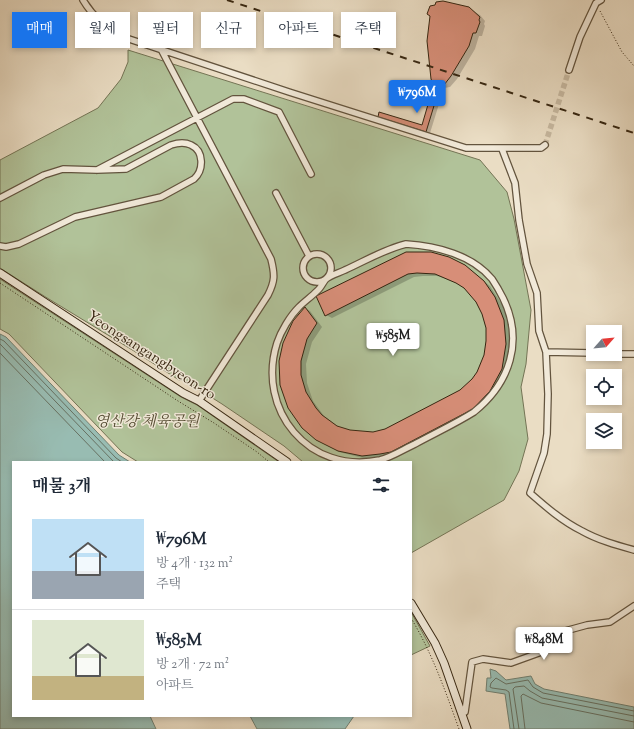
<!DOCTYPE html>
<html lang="ko">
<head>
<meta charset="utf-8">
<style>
  :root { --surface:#fff; --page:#f6f6f7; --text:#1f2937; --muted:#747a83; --line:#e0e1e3; --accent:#1a73e8 }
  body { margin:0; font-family:"Sorts Mill Goudy","Noto Serif KR",serif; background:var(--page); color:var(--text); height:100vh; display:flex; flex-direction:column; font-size:15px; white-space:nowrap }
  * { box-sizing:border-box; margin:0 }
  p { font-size:13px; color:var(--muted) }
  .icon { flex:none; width:22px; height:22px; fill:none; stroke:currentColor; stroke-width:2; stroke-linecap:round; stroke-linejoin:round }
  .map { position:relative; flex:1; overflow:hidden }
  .details { position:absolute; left:12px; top:461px; width:400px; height:256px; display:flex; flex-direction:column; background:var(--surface); border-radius:0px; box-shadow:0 2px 6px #0003 }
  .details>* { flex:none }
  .top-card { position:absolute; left:12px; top:12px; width:400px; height:36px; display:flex; gap:8px }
  .needle { width:26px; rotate:63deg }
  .fabs { position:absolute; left:586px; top:325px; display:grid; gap:8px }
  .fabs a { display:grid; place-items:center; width:36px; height:36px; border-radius:0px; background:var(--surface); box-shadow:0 2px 6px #0003; font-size:20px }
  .price { position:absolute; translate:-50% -34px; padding:0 9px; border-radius:4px; background:#fff; color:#222; font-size:13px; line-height:26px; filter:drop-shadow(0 1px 2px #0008) }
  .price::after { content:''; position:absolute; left:50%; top:24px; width:12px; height:9px; margin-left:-6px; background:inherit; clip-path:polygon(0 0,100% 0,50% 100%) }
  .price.active { background:var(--accent); color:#fff }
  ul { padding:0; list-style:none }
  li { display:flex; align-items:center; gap:12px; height:100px; padding:0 20px }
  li+li { border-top:1px solid var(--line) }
  li span { display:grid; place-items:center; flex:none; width:112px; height:80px; border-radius:0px; color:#555 }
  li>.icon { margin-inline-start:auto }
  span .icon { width:48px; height:48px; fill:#fffc; stroke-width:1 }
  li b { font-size:17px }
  h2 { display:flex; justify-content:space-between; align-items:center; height:48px; padding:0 20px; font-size:17px }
  .chip { padding:0 14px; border-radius:0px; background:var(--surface); box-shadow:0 2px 6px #0003; font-size:14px; line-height:36px }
  .chip.active { background:var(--accent); color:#fff }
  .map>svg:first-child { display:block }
  .green { fill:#b1c299; stroke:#747455 }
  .water { fill:#98bcb2; stroke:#718072 }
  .shadow { fill:#0003 }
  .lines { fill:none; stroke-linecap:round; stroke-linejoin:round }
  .shore { stroke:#677162; stroke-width:1 }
  .building { fill:#d78e78; stroke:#362611 }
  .street-tunnel { stroke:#c6b8a0; stroke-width:5.5; stroke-dasharray:5.5 3; stroke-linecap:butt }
  .street-casing { stroke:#63543e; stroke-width:8 }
  .secondary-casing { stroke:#362611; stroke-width:9 }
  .path { stroke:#362611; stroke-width:1; stroke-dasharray:1 2; stroke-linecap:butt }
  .street { stroke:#f1e9d9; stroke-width:5.5 }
  .secondary { stroke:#f1e9d9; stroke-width:7 }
  .rail { stroke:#362611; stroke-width:2; stroke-dasharray:7 7; stroke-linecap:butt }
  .labels { text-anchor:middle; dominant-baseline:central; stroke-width:3; stroke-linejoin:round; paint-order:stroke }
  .street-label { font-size:15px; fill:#362611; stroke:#f1e9d9 }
  .park-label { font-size:15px; font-style:italic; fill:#554d33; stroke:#f1e9d9 }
</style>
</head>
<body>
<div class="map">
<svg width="634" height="729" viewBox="0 0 634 729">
  <rect width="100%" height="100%" fill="#eaddc4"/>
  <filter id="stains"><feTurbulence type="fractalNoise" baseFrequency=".005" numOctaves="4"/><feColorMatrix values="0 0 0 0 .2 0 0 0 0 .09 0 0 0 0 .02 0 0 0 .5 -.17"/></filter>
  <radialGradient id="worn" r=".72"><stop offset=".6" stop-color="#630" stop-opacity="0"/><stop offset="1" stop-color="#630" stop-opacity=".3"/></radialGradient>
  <path class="green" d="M128,50L480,160L507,192L514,219L531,310L526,364L521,387L528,439L519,471L504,500L411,553V462H303L284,446L222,404L184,380H179C121,341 59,307 0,268V160L98,108L121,79L128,62Z
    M0,279L181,397L197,405L279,462H138L122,452L9,334L0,329Z
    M411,612L430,646L411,655Z"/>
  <path class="water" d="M0,334L6,337L119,455L130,462H13V716H150L156,729H0Z
    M490,669L496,671L506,680L531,676L535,684L544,689L634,707V729H510L505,694L486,691L487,678H491Z
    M250,716H354L345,729H257Z"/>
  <path class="shadow" d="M469,8L480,15L485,21L484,24L485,26L482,36H479L475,49L457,79L450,87L444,88L430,133L383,119L379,117L423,126L440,86L434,83Z
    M454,260L471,270L490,286L503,306L508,318L511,336L505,378L496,394L484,408L476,414L381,458H363L339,452L317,439L289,408L305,308L310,311L322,327L312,342L306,364L307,383L313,401L324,416L339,427L354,432L373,433L382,432L460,391L470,383L480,368L486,351L487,332L483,314L474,298L464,288L454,281L437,276H423L414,277L332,318L326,315L317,297Z"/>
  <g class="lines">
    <path class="shore" d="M0,339L4,341L116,458L122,462
      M0,344L114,462
      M0,353L105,462
      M514,729L509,692L506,690L492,688L490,687L491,683L496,678L506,684L528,680L533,687L543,693L634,711
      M519,729L513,689L515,687L524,686L530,691L542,698L634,716
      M525,729L521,696L523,694L541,703L634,722"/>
  </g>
  <path class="building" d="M443,1L469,7L480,17L479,20L480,22L476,33H473L469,46L451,76L444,85L440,86L433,83L431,79L427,41L430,16L427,14L430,6L435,5L436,2Z
    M434,84L440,86L426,132L378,117L379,112L422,125Z
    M406,252H431L449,257L465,265L484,281L495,297L504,320L506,344L502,369L490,391L473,409L391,452L380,454L362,456L338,451L316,440L302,428L288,408L280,385L279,361L283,343L293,321L305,307L317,323L307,339L301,361V375L306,392L316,408L322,415L337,426L350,430L373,432L385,429L460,390L472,379L477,372L484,355L486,341V328L482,314L476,302L464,288L456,283L435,274L417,273L408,274L325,316L316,296Z"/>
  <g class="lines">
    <path class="street-tunnel" d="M545,145L569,70"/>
    <defs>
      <path id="street" d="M83,0C93,17 106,27 123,37L289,92L466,148H541L545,145
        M162,51L271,259C275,275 275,281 268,295L199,401
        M569,70L580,37L596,3L601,0
        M502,149L515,183L519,220L527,264L537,293L539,331L546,352L548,394L547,434L544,453L530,493C546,507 562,521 582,531C598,540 616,545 634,550
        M97,170L233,99H244L279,112L311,174
        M276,193L309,256
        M0,198L44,175L63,169L97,170L126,169L171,145C177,143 185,142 191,145C204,151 204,170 194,179L161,197L75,217L19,244L6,247L0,246
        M406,244C437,246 472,255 492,279C496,285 500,292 503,298C524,341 510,383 474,412C455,424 435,433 415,444C404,449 392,457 380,460C309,475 256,410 277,343C281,331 290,316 299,307C305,301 311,297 317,291C321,288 323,282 326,279C331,275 339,273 345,270C365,261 385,249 406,244Z
        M303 268a14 14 0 1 1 28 0a14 14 0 1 1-28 0Z
        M546,352L593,353
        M615,354H634
        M465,712L472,662L483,659L511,663L547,650L565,631L587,625L610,622L634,606"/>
      <path id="secondary" d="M0,273L183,393L199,401L287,462
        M411,603L435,643L444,663L467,729"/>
    </defs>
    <use href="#street" class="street-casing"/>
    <use href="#secondary" class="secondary-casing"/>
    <path class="path" d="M600,11L622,52L634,66
      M0,283L178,401L214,423L257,452L269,462
      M411,618C432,653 445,690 459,729"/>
    <use href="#street" class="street"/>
    <use href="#secondary" class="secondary"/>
    <path class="rail" d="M227,0L634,133"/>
  </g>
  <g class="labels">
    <g class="street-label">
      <text transform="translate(151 356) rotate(33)">Yeongsangangbyeon-ro</text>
    </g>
    <g class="park-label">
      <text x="147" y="422">영산강 체육공원</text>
    </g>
  </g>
  <rect width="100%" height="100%" filter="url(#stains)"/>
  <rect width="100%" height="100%" fill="url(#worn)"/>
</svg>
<div class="fabs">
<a><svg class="needle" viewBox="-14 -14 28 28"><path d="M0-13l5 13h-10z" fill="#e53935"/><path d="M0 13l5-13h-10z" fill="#747a83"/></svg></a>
<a><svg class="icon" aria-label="locate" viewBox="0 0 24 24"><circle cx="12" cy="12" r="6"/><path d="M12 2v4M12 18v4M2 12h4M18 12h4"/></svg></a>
<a><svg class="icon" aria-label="layers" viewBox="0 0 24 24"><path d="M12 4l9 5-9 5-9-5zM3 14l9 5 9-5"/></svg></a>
</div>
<b class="price active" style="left:417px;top:114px">₩796M</b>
<b class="price" style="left:393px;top:357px">₩585M</b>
<b class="price" style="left:544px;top:661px">₩848M</b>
<div class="top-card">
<a class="chip active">매매</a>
<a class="chip">월세</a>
<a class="chip">필터</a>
<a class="chip">신규</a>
<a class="chip">아파트</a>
<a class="chip">주택</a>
</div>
<section class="details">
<h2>매물 3개<svg class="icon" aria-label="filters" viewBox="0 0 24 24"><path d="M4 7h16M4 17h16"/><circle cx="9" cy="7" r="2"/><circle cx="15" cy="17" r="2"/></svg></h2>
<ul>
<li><span style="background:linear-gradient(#bfe0f5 65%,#9aa5b1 0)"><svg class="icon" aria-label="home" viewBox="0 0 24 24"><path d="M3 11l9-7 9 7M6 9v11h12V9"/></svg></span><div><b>₩796M</b><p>방 4개 · 132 m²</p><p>주택</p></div></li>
<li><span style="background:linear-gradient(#dfe7d0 70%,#c2b280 0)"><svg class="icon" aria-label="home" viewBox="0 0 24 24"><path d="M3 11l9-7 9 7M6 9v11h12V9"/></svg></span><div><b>₩585M</b><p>방 2개 · 72 m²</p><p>아파트</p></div></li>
</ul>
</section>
</div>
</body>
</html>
